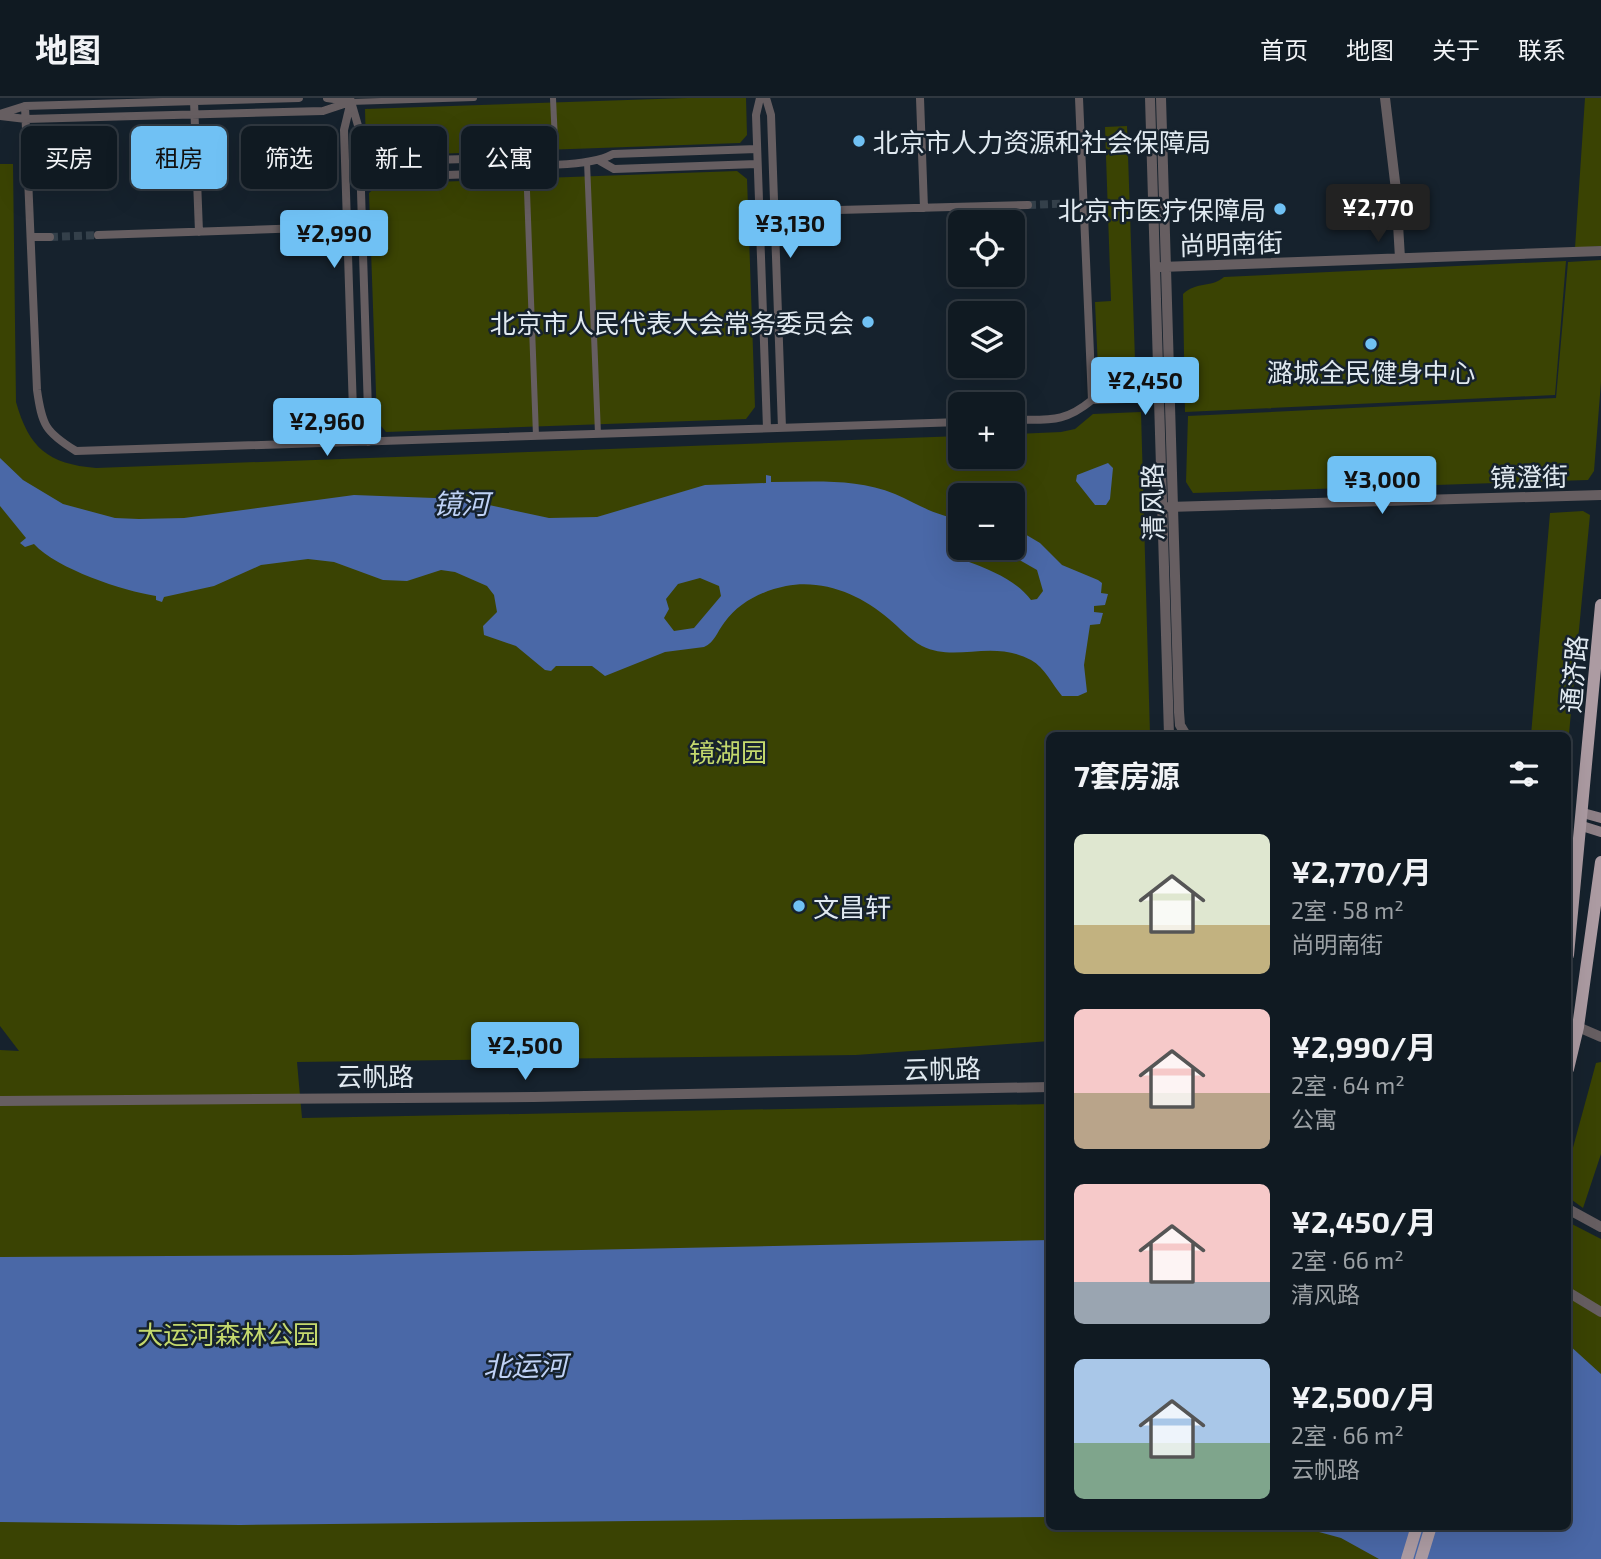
<!DOCTYPE html>
<html lang="zh">
<head>
<meta charset="utf-8">
<style>
  :root { --surface:#101a22; --page:#19232a; --text:#f1f3f6; --muted:#9ca1a5; --line:#303840; --accent:#70c1f4 }
  body { margin:0; font-family:"Exo 2","Noto Sans SC",sans-serif; background:var(--page); color:var(--text); height:100vh; display:flex; flex-direction:column; font-size:26px; white-space:nowrap }
  * { box-sizing:border-box; margin:0 }
  p { font-size:23px; color:var(--muted) }
  .icon { flex:none; width:38px; height:38px; fill:none; stroke:currentColor; stroke-width:2; stroke-linecap:round; stroke-linejoin:round }
  .map { position:relative; flex:1; overflow:hidden }
  .sheet { position:absolute; left:1046px; top:634px; width:525px; height:798px; display:flex; flex-direction:column; background:var(--surface); border-radius:10px; box-shadow:0 7px 28px #0002,0 0 0 2px var(--line) }
  .sheet>* { flex:none }
  .guide { position:absolute; left:21px; top:28px; width:665px; height:63px; display:flex; gap:14px }
  .tools { position:absolute; left:948px; top:112px; display:grid; gap:14px }
  .tools a { display:grid; place-items:center; width:77px; height:77px; border-radius:10px; background:var(--surface); box-shadow:0 7px 28px #0002,0 0 0 2px var(--line); font-size:35px }
  .price { position:absolute; translate:-50% -60px; padding:0 16px; border-radius:7px; background:var(--accent); color:#111; font-size:23px; line-height:46px; filter:drop-shadow(0 2px 4px #0008) }
  .price::after { content:''; position:absolute; left:50%; top:42px; width:21px; height:16px; margin-left:-10px; background:inherit; clip-path:polygon(0 0,100% 0,50% 100%) }
  .price.current { background:#222; color:#fff }
  ul { padding:0; list-style:none }
  li { display:flex; align-items:center; gap:21px; height:175px; padding:0 28px }
  li span { display:grid; place-items:center; flex:none; width:196px; height:140px; border-radius:10px; color:#555 }
  li>.icon { margin-inline-start:auto }
  span .icon { width:84px; height:84px; fill:#fffc; stroke-width:1 }
  li b { font-size:30px }
  h2 { display:flex; justify-content:space-between; align-items:center; height:84px; padding:0 28px; font-size:30px }
  .pill { padding:0 24px; border-radius:10px; background:var(--surface); box-shadow:0 7px 28px #0002,0 0 0 2px var(--line); font-size:24px; line-height:63px }
  .pill.current { background:var(--accent); color:#111 }
  header { display:flex; align-items:center; gap:42px; box-sizing:border-box; height:98px; padding:0 35px; background:var(--surface); border-bottom:2px solid var(--line) }
  header strong { font-size:33px }
  nav { display:flex; gap:38px; margin-inline-start:auto; font-size:24px }
  .map>svg:first-child { display:block }
  .green { fill:#3a4303; fill-rule:evenodd }
  .water { fill:#4a68a7; fill-rule:evenodd }
  .lines { fill:none; stroke-linecap:round; stroke-linejoin:round }
  .minor-tunnel { stroke:#34404a; stroke-width:8; stroke-dasharray:8 4; stroke-linecap:butt }
  .pedestrian { stroke:#665e61; stroke-width:6 }
  .minor { stroke:#665e61; stroke-width:8 }
  .tertiary { stroke:#665e61; stroke-width:10 }
  .secondary { stroke:#8e8086; stroke-width:10 }
  .primary { stroke:#ac9ba2; stroke-width:12 }
  .poi-dot { fill:#70c1f4; stroke:#16222d; stroke-width:2.5 }
  .labels { text-anchor:middle; dominant-baseline:central; stroke-width:5; stroke-linejoin:round; paint-order:stroke }
  .poi-label { font-size:26px; fill:#e0e9f0; stroke:#16222d; text-anchor:start }
  .street-label { font-size:26px; fill:#e0e9f0; stroke:#16222d }
  .park-label { font-size:26px; fill:#c4d96d; stroke:#16222d }
  .water-label { font-size:28px; font-style:italic; fill:#bfd2f6; stroke:#16222d }
</style>
</head>
<body>
<header>
<strong>地图</strong>
<nav><a>首页</a><a>地图</a><a>关于</a><a>联系</a></nav>
</header>
<div class="map">
<svg width="1601" height="1461" viewBox="0 0 1601 1461">
  <rect width="100%" height="100%" fill="#16222d"/>
  <path class="green" d="M687,0H746L747,37L740,45L377,58L366,50L365,11Z
    M1585,0H1601V148L1575,150Z
    M1127,28L1136,291L1099,292L1095,204L1111,203L1105,29Z
    M0,66H13L16,304C29,350 48,366 96,370L961,338V359H1013V336L1061,334L1075,331L1093,316L1141,314L1150,637H1050V943L856,957L297,964L302,1020L1050,1006V1428H1568V1124L1601,1141V1461H0V952L19,953L0,928ZM961,397H1013V450H961Z
    M737,73L747,81L755,309L746,321L386,334L377,323L369,95L379,86Z
    M1601,162V284L1594,373L1588,382L1193,395L1186,384L1188,318L1556,300L1568,164Z
    M1566,163L1555,297L1185,314L1183,196C1197,183 1212,190 1224,179Z
    M1583,413L1590,417L1568,646V637H1531L1550,415Z
    M1601,964V1056L1583,1110L1568,1099V1068L1596,965Z"/>
  <path class="water" d="M0,360L23,382L63,406L115,420L139,421L184,420L354,397L461,401L549,420L597,419L705,387L766,385V377L771,378V384C814,384 855,380 895,396C918,406 935,418 961,421V450H1013V429L1040,445L1062,467L1098,482L1102,485L1101,495L1108,496L1105,507L1094,508V514L1103,515L1100,526L1090,527L1084,567L1087,594L1078,598H1062C1052,586 1045,570 1031,562C991,541 956,565 922,548C909,541 900,530 889,521C861,497 824,481 786,488C762,493 739,504 724,525C717,534 715,544 704,549L665,554L605,578L592,568H556L551,573L545,572L516,548L484,537L483,528L497,514L494,497L487,488L455,474L441,472L407,483L383,482L334,464L308,461L261,467L214,488L164,499L162,504L156,502V498C123,493 57,471 34,446L25,449L20,445L26,440L0,408ZM991,457L1016,460L1037,472L1043,493L1037,501L1031,502C1017,483 991,472 969,464ZM700,480L719,488L721,498L694,530L674,533L664,520L669,511L666,501L678,486Z
    M1108,365L1113,370L1110,401L1106,407H1095L1076,383L1077,377Z
    M1050,1142V1419L240,1427L0,1424V1159L350,1157Z
    M1568,1246L1601,1276V1461H1379L1341,1440L1297,1428H1568Z"/>
  <g class="lines">
    <path class="minor-tunnel" d="M1028,107L1077,105
      M50,139L98,137"/>
    <path class="pedestrian" d="M553,0L556,65
      M350,4L474,0
      M587,64L598,336
      M526,66L536,338"/>
    <path class="minor" d="M327,0L348,3
      M350,0L359,31L369,344
      M760,0L756,17L767,330
      M766,0L771,17L782,330
      M920,0L924,110
      M194,3L199,134
      M350,7L344,32L354,344
      M25,8L37,292C42,327 45,334 76,353L961,324
      M0,16L25,8L299,0
      M0,18L26,21L323,13L350,4
      M600,63L614,71L757,66
      M360,64L502,60C525,71 591,68 613,56L757,51
      M361,80L503,75L516,67
      M759,114L1028,107
      M98,137L363,128
      M31,139H50
      M1092,302L1162,300
      M1013,322C1048,321 1063,326 1092,302L1079,0"/>
    <path class="tertiary" d="M1150,0L1169,637
      M1161,0L1179,614L1180,627L1186,637
      M1385,0L1396,92L1400,160
      M1161,169L1601,153
      M1168,409L1601,397
      M1578,929L1601,939
      M0,1003L534,999L1050,989
      M1568,1111L1601,1129
      M1568,1194L1601,1214"/>
    <path class="secondary" d="M1583,715L1601,720
      M1582,728L1601,734"/>
    <path class="primary" d="M1568,857L1601,507
      M1568,971L1578,929L1601,764
      M1407,1461L1417,1428
      M1421,1461L1431,1428"/>
  </g>
  <g class="poi-dot">
    <circle cx="859" cy="43" r="7"/>
    <circle cx="1280" cy="111" r="7"/>
    <circle cx="868" cy="224" r="7"/>
    <circle cx="1371" cy="246" r="7"/>
    <circle cx="799" cy="808" r="7"/>
  </g>
  <g class="labels">
    <g class="poi-label">
      <text x="873" y="43">北京市人力资源和社会保障局</text>
      <text x="1266" y="111" text-anchor="end">北京市医疗保障局</text>
      <text x="854" y="224" text-anchor="end">北京市人民代表大会常务委员会</text>
      <text x="1371" y="273" text-anchor="middle">潞城全民健身中心</text>
      <text x="813" y="808">文昌轩</text>
    </g>
    <g class="street-label">
      <text transform="translate(1231 145) rotate(-2)">尚明南街</text>
      <text transform="translate(1529 378) rotate(-1)">镜澄街</text>
      <text transform="translate(1152 404) rotate(-91)">清风路</text>
      <text transform="translate(1573 576) rotate(-85)">通济路</text>
      <text transform="translate(942 970) rotate(-1)">云帆路</text>
      <text x="375" y="977">云帆路</text>
    </g>
    <g class="park-label">
      <text x="728" y="653">镜湖园</text>
      <text x="228" y="1235">大运河森林公园</text>
    </g>
    <g class="water-label">
      <text x="461" y="405">镜河</text>
      <text transform="translate(525 1267) rotate(-1)">北运河</text>
    </g>
  </g>
</svg>
<div class="tools">
<a><svg class="icon" aria-label="locate" viewBox="0 0 24 24"><circle cx="12" cy="12" r="6"/><path d="M12 2v4M12 18v4M2 12h4M18 12h4"/></svg></a>
<a><svg class="icon" aria-label="layers" viewBox="0 0 24 24"><path d="M12 4l9 5-9 5-9-5zM3 14l9 5 9-5"/></svg></a>
<a>+</a>
<a>−</a>
</div>
<b class="price current" style="left:1378px;top:146px">¥2,770</b>
<b class="price" style="left:790px;top:162px">¥3,130</b>
<b class="price" style="left:334px;top:172px">¥2,990</b>
<b class="price" style="left:1145px;top:319px">¥2,450</b>
<b class="price" style="left:327px;top:360px">¥2,960</b>
<b class="price" style="left:1382px;top:418px">¥3,000</b>
<b class="price" style="left:525px;top:984px">¥2,500</b>
<div class="guide">
<a class="pill">买房</a>
<a class="pill current">租房</a>
<a class="pill">筛选</a>
<a class="pill">新上</a>
<a class="pill">公寓</a>
</div>
<section class="sheet">
<h2>7套房源<svg class="icon" aria-label="filters" viewBox="0 0 24 24"><path d="M4 7h16M4 17h16"/><circle cx="9" cy="7" r="2"/><circle cx="15" cy="17" r="2"/></svg></h2>
<ul>
<li><span style="background:linear-gradient(#dfe7d0 65%,#c2b280 0)"><svg class="icon" aria-label="home" viewBox="0 0 24 24"><path d="M3 11l9-7 9 7M6 9v11h12V9"/></svg></span><div><b>¥2,770/月</b><p>2室 · 58 m²</p><p>尚明南街</p></div></li>
<li><span style="background:linear-gradient(#f6c9c9 60%,#b9a48a 0)"><svg class="icon" aria-label="home" viewBox="0 0 24 24"><path d="M3 11l9-7 9 7M6 9v11h12V9"/></svg></span><div><b>¥2,990/月</b><p>2室 · 64 m²</p><p>公寓</p></div></li>
<li><span style="background:linear-gradient(#f6c9c9 70%,#9aa5b1 0)"><svg class="icon" aria-label="home" viewBox="0 0 24 24"><path d="M3 11l9-7 9 7M6 9v11h12V9"/></svg></span><div><b>¥2,450/月</b><p>2室 · 66 m²</p><p>清风路</p></div></li>
<li><span style="background:linear-gradient(#a9c7e8 60%,#7fa58c 0)"><svg class="icon" aria-label="home" viewBox="0 0 24 24"><path d="M3 11l9-7 9 7M6 9v11h12V9"/></svg></span><div><b>¥2,500/月</b><p>2室 · 66 m²</p><p>云帆路</p></div></li>
</ul>
</section>
</div>
</body>
</html>
